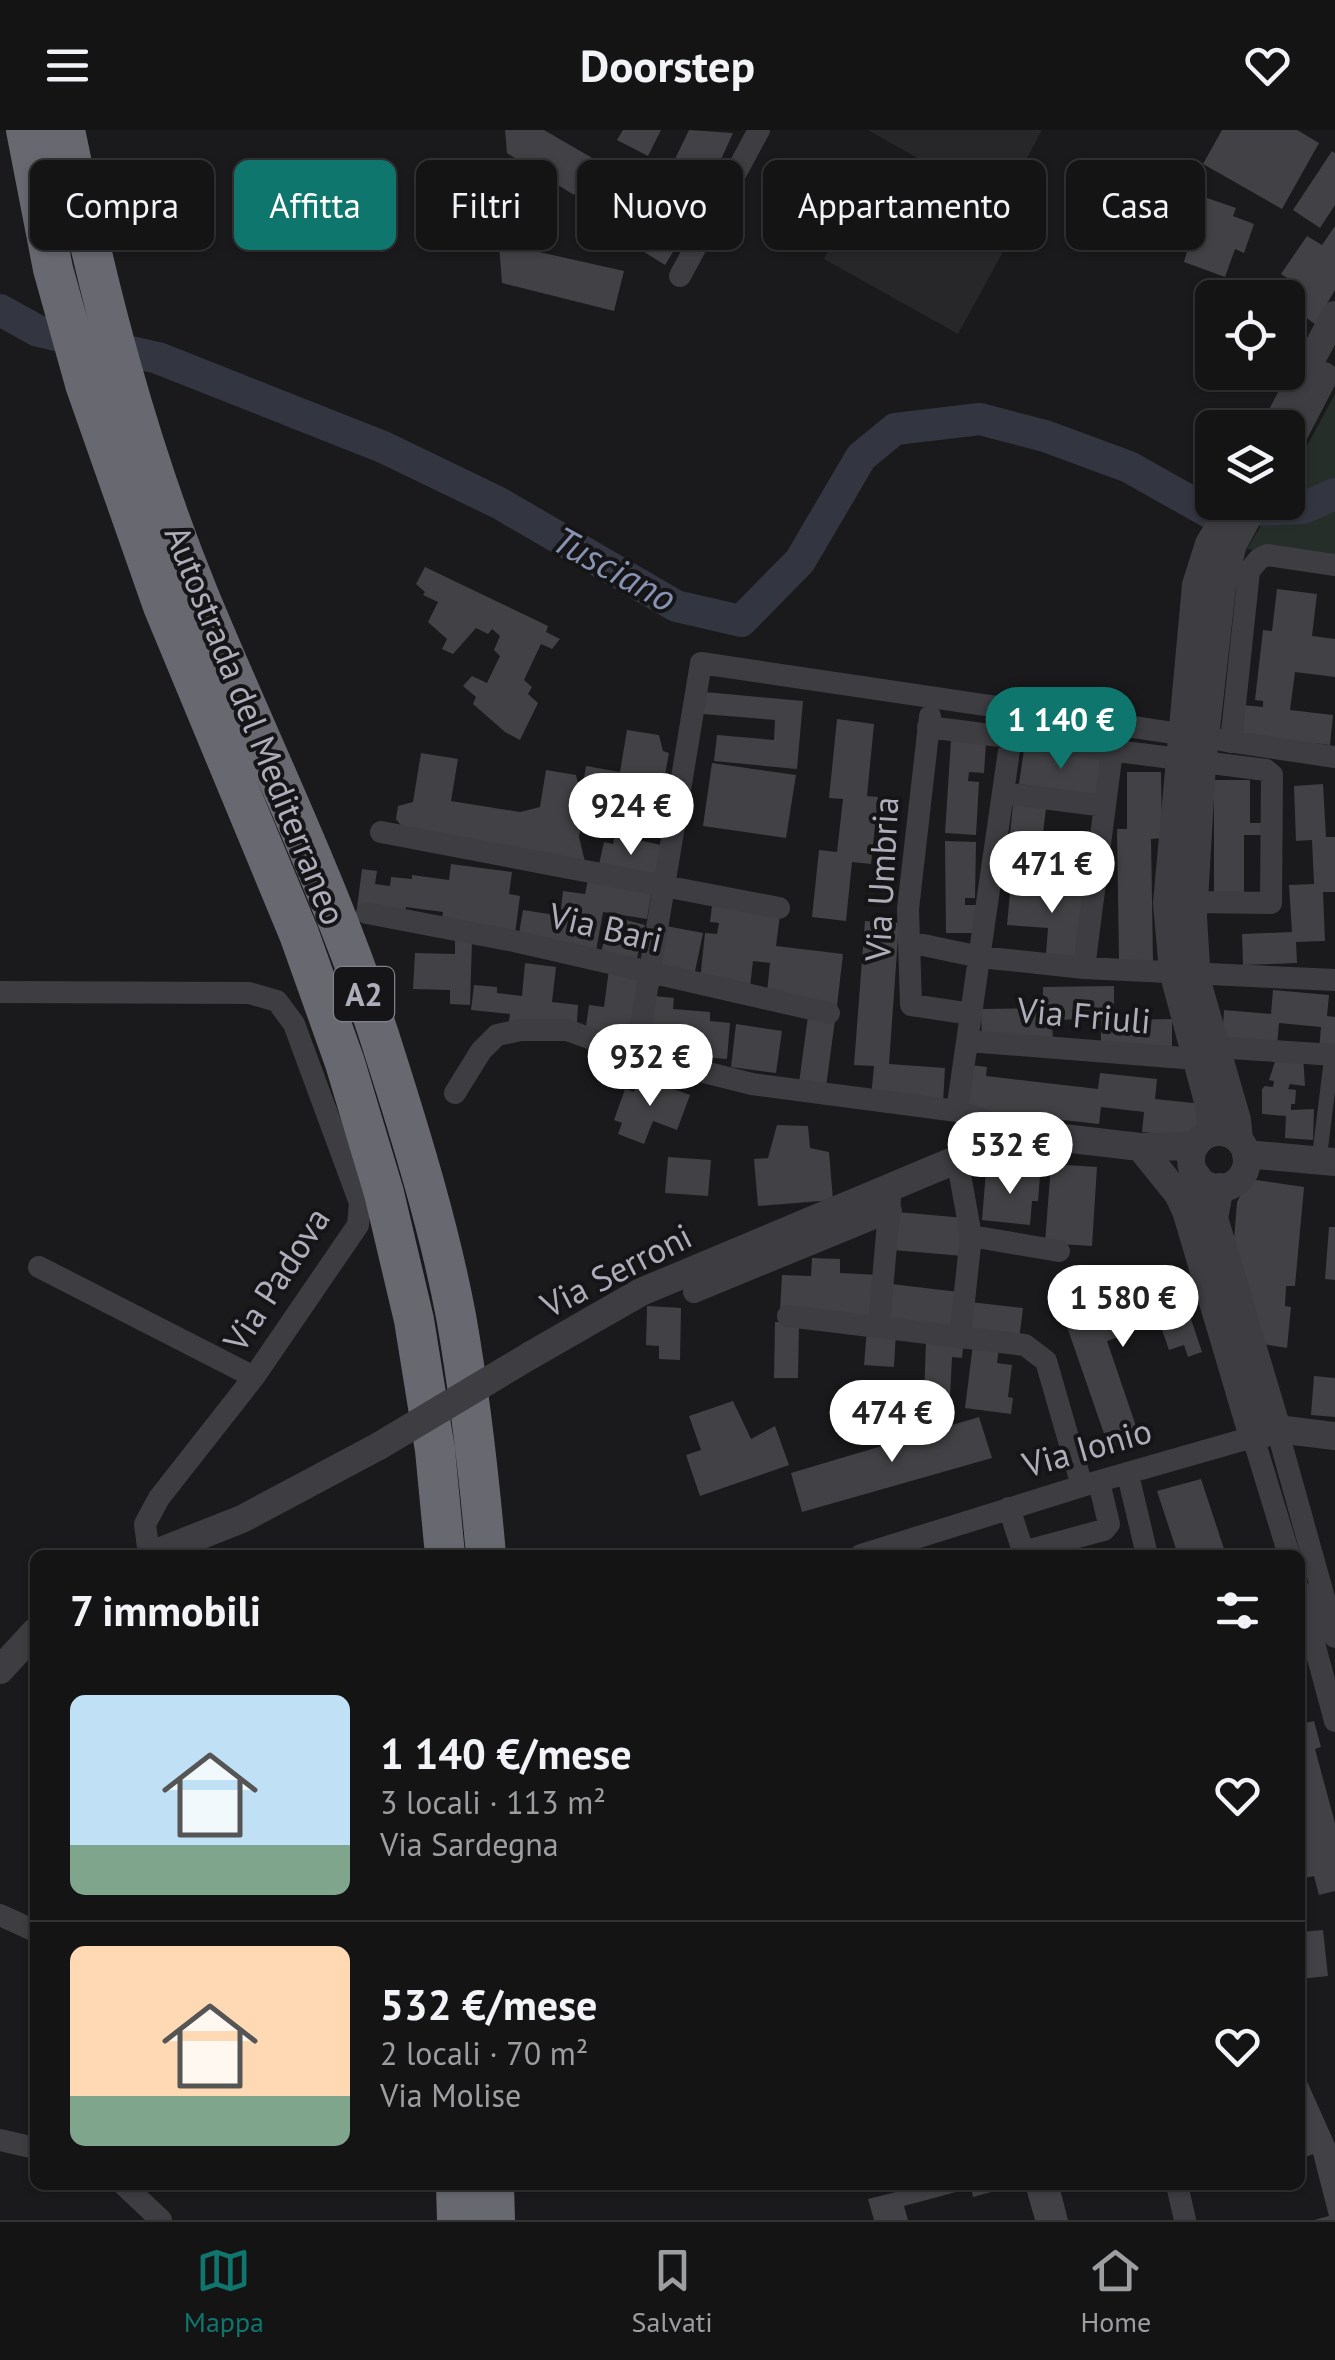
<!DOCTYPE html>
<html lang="it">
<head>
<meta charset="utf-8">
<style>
  :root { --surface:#141415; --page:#212122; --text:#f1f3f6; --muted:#9d9ea0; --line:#333334; --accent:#0f766e }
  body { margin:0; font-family:"PT Sans",sans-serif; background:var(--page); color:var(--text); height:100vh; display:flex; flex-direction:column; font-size:38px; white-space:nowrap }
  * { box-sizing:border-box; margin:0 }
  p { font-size:32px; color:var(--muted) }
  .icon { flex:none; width:55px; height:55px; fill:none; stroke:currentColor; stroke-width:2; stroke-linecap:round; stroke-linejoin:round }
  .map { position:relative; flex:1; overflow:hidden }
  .details { position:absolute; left:30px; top:1420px; width:1275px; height:640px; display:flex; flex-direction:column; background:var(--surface); border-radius:15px; box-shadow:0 2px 8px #0004,0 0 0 2px var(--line) }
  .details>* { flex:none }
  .banner { position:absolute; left:30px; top:30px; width:1275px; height:90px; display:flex; gap:20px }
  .buttons { position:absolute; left:1195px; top:150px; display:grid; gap:20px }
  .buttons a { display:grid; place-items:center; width:110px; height:110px; border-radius:15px; background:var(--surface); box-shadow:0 2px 8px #0004,0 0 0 2px var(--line); font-size:50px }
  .price { position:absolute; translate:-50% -85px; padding:0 22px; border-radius:35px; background:#fff; color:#222; font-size:32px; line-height:65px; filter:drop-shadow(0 2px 5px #0008) }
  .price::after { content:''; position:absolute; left:50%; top:60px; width:30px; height:22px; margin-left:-15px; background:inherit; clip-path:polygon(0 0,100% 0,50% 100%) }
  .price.current { background:var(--accent); color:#fff }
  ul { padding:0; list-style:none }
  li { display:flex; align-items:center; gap:30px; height:250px; padding:0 40px }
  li+li { border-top:2px solid var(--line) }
  li span { display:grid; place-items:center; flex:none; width:280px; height:200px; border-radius:15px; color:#555 }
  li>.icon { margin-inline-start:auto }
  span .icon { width:120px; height:120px; fill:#fffc; stroke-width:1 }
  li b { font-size:42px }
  h2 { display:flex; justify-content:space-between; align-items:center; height:120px; padding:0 40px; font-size:42px }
  .chip { padding:0 35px; border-radius:15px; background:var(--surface); box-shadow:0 2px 8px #0004,0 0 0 2px var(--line); font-size:35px; line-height:90px }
  .chip.current { background:var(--accent); color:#fff }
  header { display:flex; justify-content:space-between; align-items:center; height:130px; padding:0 40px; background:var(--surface); font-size:45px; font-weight:700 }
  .dock { display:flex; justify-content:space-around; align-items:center; height:140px; border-top:2px solid var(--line); background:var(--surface); font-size:28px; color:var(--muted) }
  .dock a { display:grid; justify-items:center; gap:5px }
  .dock .current { color:var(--accent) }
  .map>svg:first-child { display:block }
  .built { fill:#272629 }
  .green { fill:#262e2a }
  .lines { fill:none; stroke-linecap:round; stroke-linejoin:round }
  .river { stroke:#333641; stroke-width:32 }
  .building { fill:#424246 }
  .pedestrian { stroke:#3e3d42; stroke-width:15 }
  .minor { stroke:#3e3d42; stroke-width:22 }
  .tertiary { stroke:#3e3d42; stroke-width:28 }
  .motorway { stroke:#686871; stroke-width:40 }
  .tertiary-bridge { stroke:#3e3d42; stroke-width:28 }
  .labels { text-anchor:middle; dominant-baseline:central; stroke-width:8; stroke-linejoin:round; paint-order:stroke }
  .shield { fill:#151517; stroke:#7f8089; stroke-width:2.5 }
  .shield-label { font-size:32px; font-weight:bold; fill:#adaeba }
  .street-label { font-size:35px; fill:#adaeba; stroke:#151517 }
  .water-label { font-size:38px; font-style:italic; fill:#8892b1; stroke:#151517 }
</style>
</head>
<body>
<header><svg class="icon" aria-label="menu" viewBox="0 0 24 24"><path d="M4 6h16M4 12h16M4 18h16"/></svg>Doorstep<svg class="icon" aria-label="heart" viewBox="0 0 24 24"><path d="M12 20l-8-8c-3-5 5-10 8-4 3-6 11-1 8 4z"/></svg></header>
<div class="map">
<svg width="1335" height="2090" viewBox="0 0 1335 2090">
  <rect width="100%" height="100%" fill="#1a1a1c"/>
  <path class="built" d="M868,0H1042L1002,75L1022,87L958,204L824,129L874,37L921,63L935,38Z"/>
  <path class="green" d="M1335,264V352L1288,365V351Z
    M1335,374V430L1247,419L1265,389H1297Z"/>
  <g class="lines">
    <path class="river" d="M0,180L38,201L158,228L383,317L499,373L676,476L741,491L800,431L861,327L895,299L980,289L1045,306L1129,337L1209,382L1303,378L1335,364"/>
  </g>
  <path class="building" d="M505,0H544L594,29L574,65L507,23Z
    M623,0H661L648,26L617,10Z
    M689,0L733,3L713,47L675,29Z
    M1222,0H1297L1319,13L1282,79L1203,34Z
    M1332,21L1335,23V75L1320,98L1293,80Z
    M645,35L704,72L665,135L595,91Z
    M1184,60L1236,78L1233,86L1254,94L1244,123L1235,119L1225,147L1184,132L1188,118L1173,113L1177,101L1171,98Z
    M496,77L539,79V122L624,141L614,181L502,153Z
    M1335,96V160L1315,194L1288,175L1285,168L1295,153L1281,144L1307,106L1322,115Z
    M425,437L548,496L546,502L560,509L552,519L541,514L524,550L532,557L528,564L538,573L520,610L505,602L473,574L476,567L463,556L472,546L487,553L500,526L494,520L500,506L492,499L488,504L476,498L453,524L442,519L447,509L428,492L438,472L423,465L425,462L416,454Z
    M1277,459L1317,464L1312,506L1335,509V547L1295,542L1290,580L1333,585L1330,615L1239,604L1243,575L1263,577V571L1255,570L1263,500L1272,501Z
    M705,562L803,571L797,639L714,631L717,605L774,610L775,590L703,584Z
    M837,589L874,594L867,666L878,667L871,734L852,732L846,791L812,787L819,720L837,722L843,669L829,668Z
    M627,600L659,605L663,621L669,623L664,650L656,652L664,689L649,692L583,682L579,707L585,732L406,702L396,689L398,676L413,672L421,623L458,629L451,671L520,682L540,677L546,640L576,645L581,666L586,636L620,642Z
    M951,610L986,613L984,643L969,642L968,651L979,652L976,705L945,703Z
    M1024,619L1103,630L1099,665L1019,654Z
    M712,633L796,645L786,708L703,696Z
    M1127,642H1161L1162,708L1151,709L1153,832H1119L1117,699H1127Z
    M1214,650H1250V693H1261L1262,705H1244V771H1214Z
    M1323,654L1326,707H1335V762H1323L1325,811L1296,812L1297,833L1243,835L1242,804L1292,802L1289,755L1314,754L1312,710L1296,711L1294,656Z
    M1013,674L1046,678L1043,703L1084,707L1081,739L1040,735L1039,749L1006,746Z
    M615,705L661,715L654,751L598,739L604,712L613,714Z
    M945,711L976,712L975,768H965V775H977V803H946Z
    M451,734L512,742L509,764L520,766L515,804L441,795L443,782L406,777L405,784L357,778L362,739L377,741L375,754L390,756L391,747L412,749V745L449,750Z
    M588,749L652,760L647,789L603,782L596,821L518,809L523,780L581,789L582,782L561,779L563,761L585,764Z
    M1052,752L1085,756L1078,827L1046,824L1048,798L1007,795L1010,763L1051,767Z
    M712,776L780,785L776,816L843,824L837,876L767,862L770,833L753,831L750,857L700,850L705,803L717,804L719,793L710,792Z
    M611,786L645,795L636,832L601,822Z
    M865,791L899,793L889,934L945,938L943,972L871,967L874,936L854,935Z
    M666,796L703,803L694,846L657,839Z
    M455,811H472L470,875L450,874V860L413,859L415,823L455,824Z
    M525,833L556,837L552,872L578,875L577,892L509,891L510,884L471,880L474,855L497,857V863L522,866Z
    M609,839L640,843L631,909L585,903L589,875L604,877Z
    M1114,856V890L1172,889V920L1101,921V889L1052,890L1053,911L982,912L981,879L1043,878V857Z
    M1273,860L1329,865L1327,886L1335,887V921L1319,920L1321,897L1279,893L1277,916L1222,911L1224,880L1271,884Z
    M654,866L674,868L673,879L710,882V891L730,893L727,929L649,923Z
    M808,886L835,890L826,957L799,953Z
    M736,894L782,901L776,943L731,937Z
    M1277,925H1303L1305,956L1290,954L1288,959L1296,960L1295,974H1291V980L1314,979L1313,1010L1285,1008L1286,986L1262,984V959L1265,956L1273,957L1274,951L1269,950Z
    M970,935L987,937L986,946L1098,959L1100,943L1157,949L1155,969L1203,974L1199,1008L1142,1002L1144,982L1101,977L1099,994L965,979Z
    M640,947L690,965L677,1000L653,991L644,1014L618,1004L622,993L614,990L625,959L634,962Z
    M777,995L808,996L810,1018L829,1022L833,1070L758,1076L754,1029L768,1028Z
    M668,1027L711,1030L708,1066L665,1063Z
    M1051,1034L1097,1037L1092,1116L1045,1113Z
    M986,1041L1040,1046L1038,1071H1032L1030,1095L982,1090Z
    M1249,1049L1304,1057L1295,1156H1286L1285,1176L1291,1177L1287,1218L1263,1214L1234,1110L1237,1072Z
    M897,1082L965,1088L963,1126L893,1120Z
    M1329,1097H1335V1150L1325,1149Z
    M812,1128L840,1129V1143L879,1145L876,1189L780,1181L782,1145L811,1146Z
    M891,1154L959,1162L954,1202L886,1194Z
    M1160,1156L1166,1174L1184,1168L1202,1222L1188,1227L1184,1215L1169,1220L1160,1194L1149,1198L1147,1193L1119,1202L1121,1206L1107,1211L1140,1308L1109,1318L1064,1188L1087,1180L1085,1171L1114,1161L1117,1170Z
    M970,1172L1023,1178L1019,1210L966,1204Z
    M647,1176L681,1178L680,1230L659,1229V1216L646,1215Z
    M775,1192L799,1193L798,1248H774Z
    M867,1199L896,1201L894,1237L864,1235Z
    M926,1212L963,1218L962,1228L952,1227L950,1268L924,1267Z
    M973,1214L999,1217L997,1233L1012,1235L1008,1267L1013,1268L1011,1284L965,1278Z
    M1314,1246L1335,1248V1287L1311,1285Z
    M733,1271L751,1309L775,1296L789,1335L700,1366L686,1325L701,1320L689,1286Z
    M979,1287L992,1328L802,1382L791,1343Z
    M1201,1349L1226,1425H1178L1157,1361Z
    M1314,1591L1321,1617L1315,1619L1335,1693V1761L1319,1765L1314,1746L1300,1749V1714L1304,1713L1300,1699V1594Z
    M1323,1800L1328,1846L1300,1849V1802Z
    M1306,1949L1335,2014V2090H1314L1329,2086L1313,2024L1303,2028L1300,2022V1951Z
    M899,2055H1013V2056L973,2067L971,2058L904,2076L908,2090H874L868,2069L900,2061Z
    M1025,2055H1059L1068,2090H1035Z"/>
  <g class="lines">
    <path class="pedestrian" d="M1319,1030L1332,925"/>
    <path class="minor" d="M680,146L759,0
      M930,586L908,779L911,875L971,884
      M928,597L1266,640L1272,645L1271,773L1194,772
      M1231,612L1249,441L1259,429L1267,425L1335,435
      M1003,663L1105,676
      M381,702L779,778
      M367,783L514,811L829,883
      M909,812L980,827L1084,838L1335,850
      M1084,838L1112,621
      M0,862L249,863L277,871L294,894L360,1073L358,1095L254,1247L159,1368L145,1394L149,1425
      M968,911L1196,929
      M1215,917L1335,925
      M636,925L701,533L1335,627
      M455,963L481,921L497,905L521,900H567L636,925L752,954L957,981L1020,1003
      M957,981L1011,607
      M957,1028L971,1106L960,1208
      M971,1106L1059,1121
      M39,1137L254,1247
      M694,1162L891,1081
      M788,1186L1025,1215L1046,1231L1082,1356
      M879,1195L890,1070
      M1277,1299L1335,1507
      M1128,1345L1147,1425
      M1009,1378L1022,1418L1026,1421L1104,1400L1109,1394L1099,1352
      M861,1425L1082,1356L1253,1307L1289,1425
      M1300,1461L1335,1591
      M0,1785L35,1801
      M0,2010L35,2018
      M124,2055L161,2090
      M1177,2055L1185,2090"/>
    <path class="tertiary" d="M1275,298L1335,185
      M1288,315L1324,246
      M1191 1030a28 28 0 1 1 56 0a28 28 0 1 1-56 0Z
      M1210,1003V979L1173,841L1167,773L1196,455L1209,414L1234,372
      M1239,1010L1237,990L1197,852L1193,787L1202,634L1222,457L1233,414L1256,372
      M1140,1017L1178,1064L1187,1083
      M1246,1024L1335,1032
      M1197,1046L1187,1084L1253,1307L1277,1299L1335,1306
      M1220,1057L1214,1088L1277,1299
      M531,1225L641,1162L1020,1003L1140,1017L1195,1016
      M151,1425L242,1389L379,1316
      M0,1540L35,1502"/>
    <path class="motorway" d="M26,0L53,139L85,254L163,476L299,804L345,933L384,1063L414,1190L435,1320L445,1425
      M65,0C97,158 137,313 198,463C261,616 336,766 385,924C412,1009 439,1097 456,1186C470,1265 479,1345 486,1425
      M456,2055L457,2090
      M494,2055L495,2090"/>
    <path class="tertiary-bridge" d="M379,1316L531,1225"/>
  </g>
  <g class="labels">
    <rect class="shield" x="334" y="837" width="60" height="54" rx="8"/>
    <g class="shield-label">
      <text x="364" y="864">A2</text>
    </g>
    <g class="street-label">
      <text transform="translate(256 595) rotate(68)">Autostrada del Mediterraneo</text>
      <text transform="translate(881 749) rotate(-87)">Via Umbria</text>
      <text transform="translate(606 797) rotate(13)">Via Bari</text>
      <text transform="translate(1084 885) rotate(5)">Via Friuli</text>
      <text transform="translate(616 1140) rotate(-27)">Via Serroni</text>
      <text transform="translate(276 1149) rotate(-57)">Via Padova</text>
      <text transform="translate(1087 1317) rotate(-16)">Via Ionio</text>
    </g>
    <g class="water-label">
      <text transform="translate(615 438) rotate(29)">Tusciano</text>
    </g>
  </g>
</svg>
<div class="buttons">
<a><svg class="icon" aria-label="locate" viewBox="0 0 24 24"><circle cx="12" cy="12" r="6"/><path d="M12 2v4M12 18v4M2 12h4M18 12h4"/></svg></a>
<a><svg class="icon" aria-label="layers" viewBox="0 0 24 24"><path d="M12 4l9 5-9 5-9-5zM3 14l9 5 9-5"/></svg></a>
</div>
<b class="price current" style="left:1061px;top:642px">1 140 €</b>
<b class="price" style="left:631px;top:728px">924 €</b>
<b class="price" style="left:1052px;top:786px">471 €</b>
<b class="price" style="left:650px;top:979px">932 €</b>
<b class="price" style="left:1010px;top:1067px">532 €</b>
<b class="price" style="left:1123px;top:1220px">1 580 €</b>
<b class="price" style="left:892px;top:1335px">474 €</b>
<div class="banner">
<a class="chip">Compra</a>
<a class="chip current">Affitta</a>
<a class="chip">Filtri</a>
<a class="chip">Nuovo</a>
<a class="chip">Appartamento</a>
<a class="chip">Casa</a>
</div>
<section class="details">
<h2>7 immobili<svg class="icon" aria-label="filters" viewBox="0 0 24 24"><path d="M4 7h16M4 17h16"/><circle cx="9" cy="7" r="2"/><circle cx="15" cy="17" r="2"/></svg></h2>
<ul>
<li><span style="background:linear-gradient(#bfe0f5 75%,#7fa58c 0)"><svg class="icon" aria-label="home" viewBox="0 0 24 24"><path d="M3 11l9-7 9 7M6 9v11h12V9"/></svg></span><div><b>1 140 €/mese</b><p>3 locali · 113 m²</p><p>Via Sardegna</p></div><svg class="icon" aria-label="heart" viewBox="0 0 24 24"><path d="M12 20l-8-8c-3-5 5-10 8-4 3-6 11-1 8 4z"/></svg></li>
<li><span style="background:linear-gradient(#ffd9b3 75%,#7fa58c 0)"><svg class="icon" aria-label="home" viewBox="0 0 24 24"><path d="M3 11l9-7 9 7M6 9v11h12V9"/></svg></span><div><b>532 €/mese</b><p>2 locali · 70 m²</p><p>Via Molise</p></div><svg class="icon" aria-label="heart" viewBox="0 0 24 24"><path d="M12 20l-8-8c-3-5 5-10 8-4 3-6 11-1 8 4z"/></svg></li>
</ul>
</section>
</div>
<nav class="dock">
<a class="current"><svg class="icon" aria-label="map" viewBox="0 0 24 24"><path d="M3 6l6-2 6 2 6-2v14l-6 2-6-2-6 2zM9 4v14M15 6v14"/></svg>Mappa</a>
<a><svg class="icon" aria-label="saved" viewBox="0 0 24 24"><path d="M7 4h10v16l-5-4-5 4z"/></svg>Salvati</a>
<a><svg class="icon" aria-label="home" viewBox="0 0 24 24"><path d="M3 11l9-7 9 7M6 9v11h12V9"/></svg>Home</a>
</nav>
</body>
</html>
